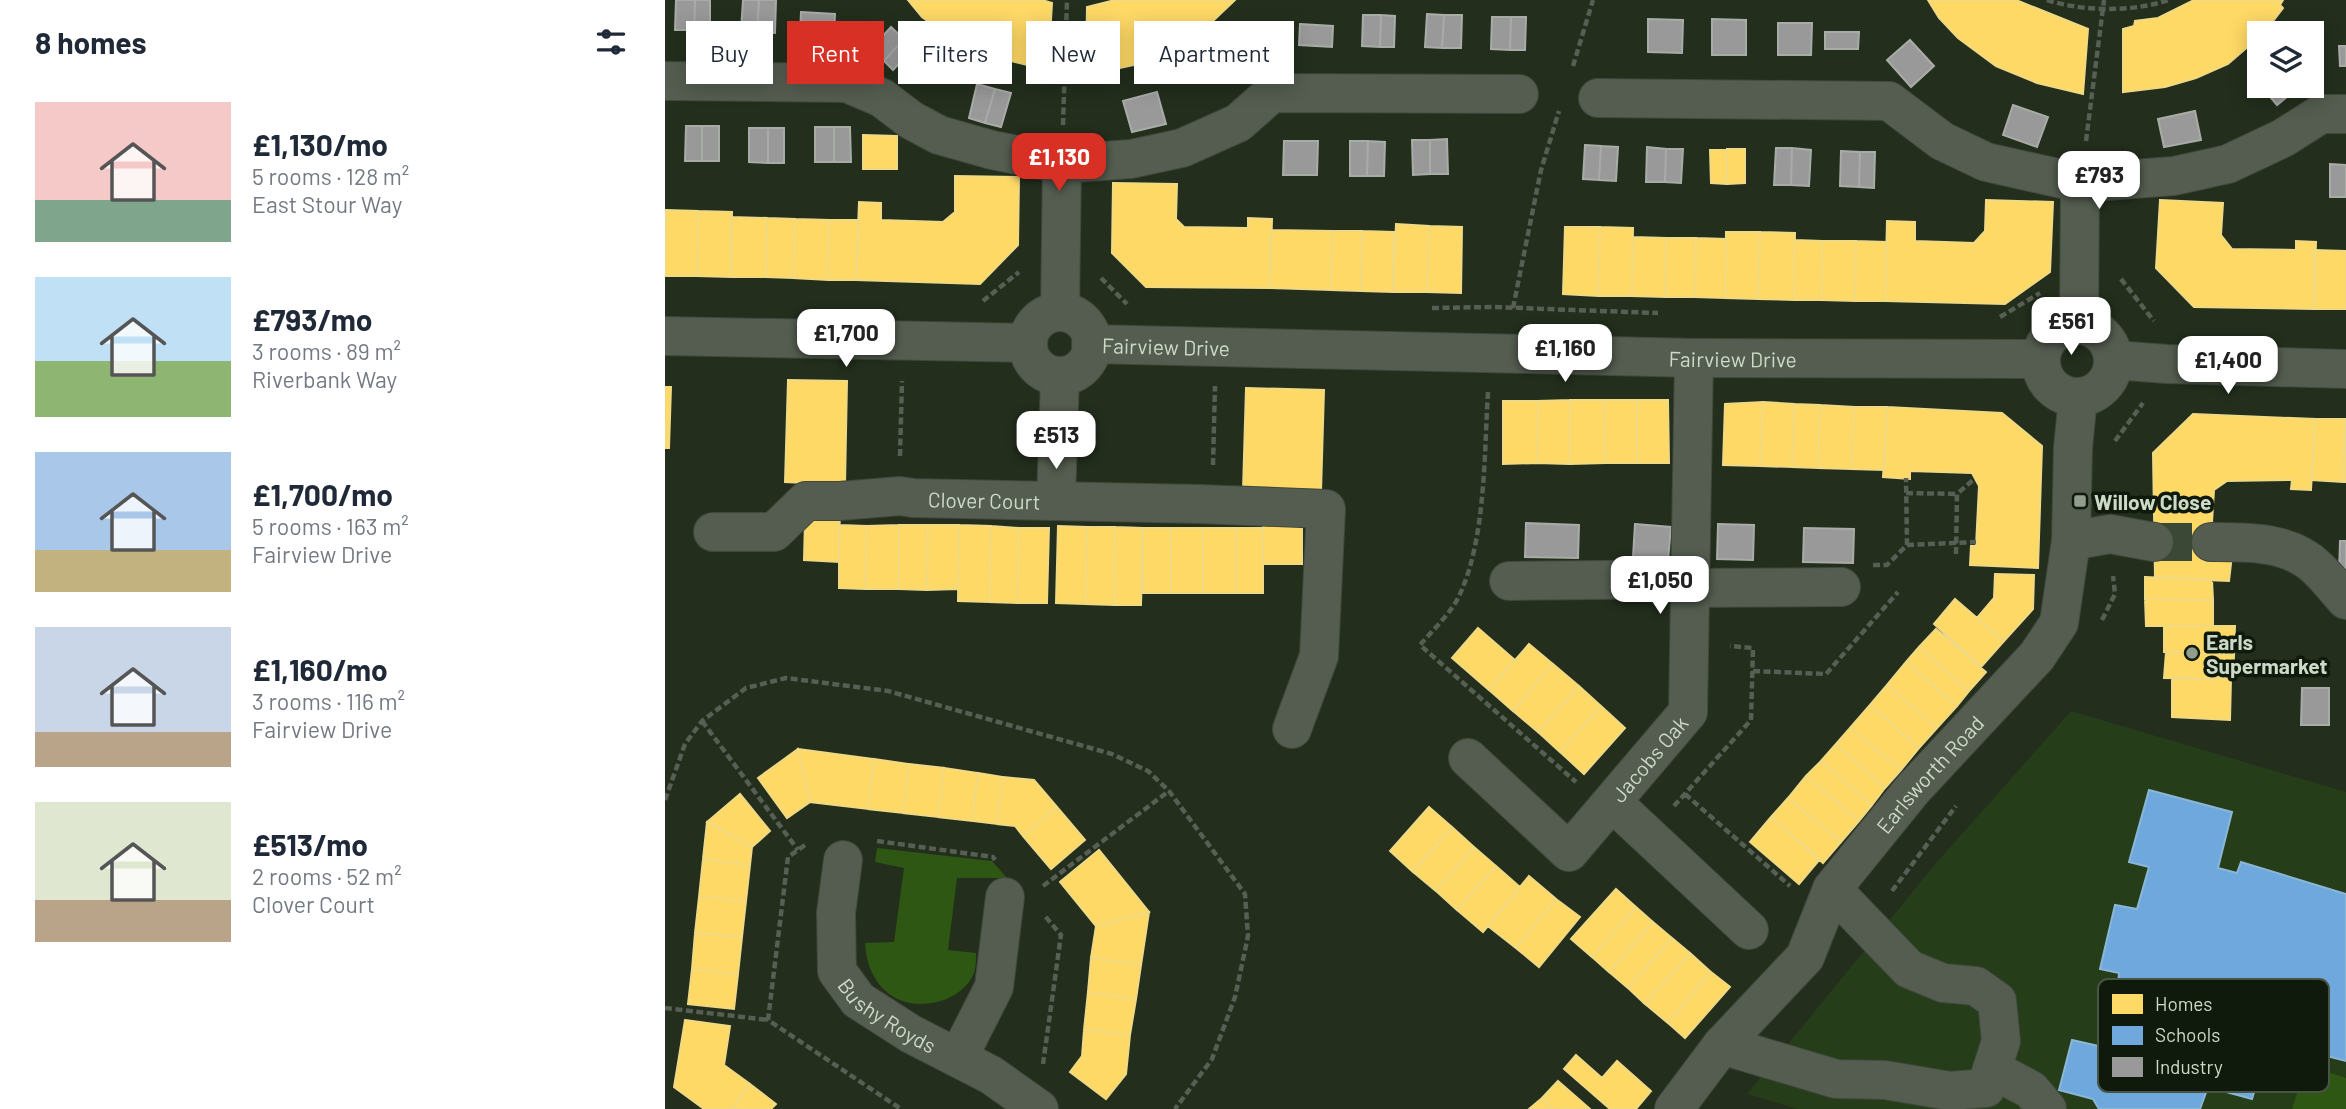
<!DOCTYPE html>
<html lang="en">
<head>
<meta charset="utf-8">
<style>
  :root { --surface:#fff; --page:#f2f2f3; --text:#1f2937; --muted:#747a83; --accent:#d93025 }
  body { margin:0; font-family:Barlow,sans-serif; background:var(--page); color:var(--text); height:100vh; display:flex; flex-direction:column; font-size:26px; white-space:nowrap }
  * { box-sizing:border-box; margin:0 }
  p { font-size:23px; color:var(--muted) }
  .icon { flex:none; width:38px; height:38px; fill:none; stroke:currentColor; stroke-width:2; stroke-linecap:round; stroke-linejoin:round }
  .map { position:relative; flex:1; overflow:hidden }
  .sheet { display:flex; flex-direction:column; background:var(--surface); width:665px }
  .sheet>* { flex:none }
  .hud { position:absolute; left:21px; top:21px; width:665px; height:63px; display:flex; gap:14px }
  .tools { position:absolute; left:1582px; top:21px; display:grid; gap:14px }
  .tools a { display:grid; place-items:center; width:77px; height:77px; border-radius:0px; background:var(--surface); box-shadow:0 4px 18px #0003; font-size:35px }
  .price { position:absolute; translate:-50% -60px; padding:0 16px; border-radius:14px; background:#fff; color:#222; font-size:23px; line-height:46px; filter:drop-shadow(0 2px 4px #0008) }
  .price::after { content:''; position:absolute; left:50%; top:42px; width:21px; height:16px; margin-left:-10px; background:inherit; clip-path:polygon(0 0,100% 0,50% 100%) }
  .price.current { background:var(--accent); color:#fff }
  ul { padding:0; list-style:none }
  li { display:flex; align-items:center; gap:21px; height:175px; padding:0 35px }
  li span { display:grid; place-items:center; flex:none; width:196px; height:140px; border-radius:0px; color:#555 }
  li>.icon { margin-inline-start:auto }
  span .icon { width:84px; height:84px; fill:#fffc; stroke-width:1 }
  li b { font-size:30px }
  h2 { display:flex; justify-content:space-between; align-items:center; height:84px; padding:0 35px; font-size:30px }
  .chip { padding:0 24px; border-radius:0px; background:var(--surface); box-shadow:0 4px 18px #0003; font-size:24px; line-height:63px }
  .chip.current { background:var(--accent); color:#fff }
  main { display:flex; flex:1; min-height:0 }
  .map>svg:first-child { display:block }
  .built { fill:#263d1a }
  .green { fill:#2d5713 }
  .homes { fill:#ffd966; stroke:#f0d983; stroke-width:2 }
  .schools { fill:#6fa8dc; stroke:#8bb7d6; stroke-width:2 }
  .industry { fill:#999; stroke:#a8aca7; stroke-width:2 }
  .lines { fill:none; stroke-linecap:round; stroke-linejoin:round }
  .minor-tunnel { stroke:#3c4836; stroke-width:38; stroke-dasharray:38 19; stroke-linecap:butt }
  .minor-casing { stroke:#3f483b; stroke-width:40 }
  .path { stroke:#575e53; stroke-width:4.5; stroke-dasharray:7 3.5; stroke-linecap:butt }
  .minor { stroke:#545d50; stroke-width:38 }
  .poi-dot { fill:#919e8c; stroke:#101a0c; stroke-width:2.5 }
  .labels { text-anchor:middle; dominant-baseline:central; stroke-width:7; stroke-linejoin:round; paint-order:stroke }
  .street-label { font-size:21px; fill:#ccdac7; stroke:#101a0c }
  .poi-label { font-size:21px; font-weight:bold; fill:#ccdac7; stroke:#101a0c; text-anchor:start }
  .key { fill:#101a0c; stroke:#485444; stroke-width:2 }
  .key-label { font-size:19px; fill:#ccdac7 }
</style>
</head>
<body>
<main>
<section class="sheet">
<h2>8 homes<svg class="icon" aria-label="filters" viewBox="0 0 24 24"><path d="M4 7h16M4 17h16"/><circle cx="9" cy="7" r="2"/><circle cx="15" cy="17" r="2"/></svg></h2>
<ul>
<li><span style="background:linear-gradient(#f6c9c9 70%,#7fa58c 0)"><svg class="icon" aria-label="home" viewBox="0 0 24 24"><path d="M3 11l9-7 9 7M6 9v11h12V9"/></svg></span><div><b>£1,130/mo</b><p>5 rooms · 128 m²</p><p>East Stour Way</p></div></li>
<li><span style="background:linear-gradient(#bfe0f5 60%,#8fb573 0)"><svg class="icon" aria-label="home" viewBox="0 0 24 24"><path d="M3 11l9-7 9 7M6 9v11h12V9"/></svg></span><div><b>£793/mo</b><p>3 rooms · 89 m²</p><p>Riverbank Way</p></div></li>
<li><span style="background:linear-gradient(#a9c7e8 70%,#c2b280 0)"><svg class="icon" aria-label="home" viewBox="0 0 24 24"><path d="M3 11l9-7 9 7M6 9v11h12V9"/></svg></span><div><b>£1,700/mo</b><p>5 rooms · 163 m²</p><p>Fairview Drive</p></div></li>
<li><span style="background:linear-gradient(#c9d6e8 75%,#b9a48a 0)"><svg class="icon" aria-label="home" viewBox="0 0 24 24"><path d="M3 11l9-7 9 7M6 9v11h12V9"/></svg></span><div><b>£1,160/mo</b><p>3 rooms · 116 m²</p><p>Fairview Drive</p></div></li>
<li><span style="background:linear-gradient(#dfe7d0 70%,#b9a48a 0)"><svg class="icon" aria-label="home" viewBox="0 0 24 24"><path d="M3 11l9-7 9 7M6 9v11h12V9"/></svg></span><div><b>£513/mo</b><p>2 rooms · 52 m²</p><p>Clover Court</p></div></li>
</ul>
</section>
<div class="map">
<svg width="1681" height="1109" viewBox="0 0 1681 1109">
  <rect width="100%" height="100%" fill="#232e1d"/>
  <path class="built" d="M1406,711L1681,792V1109H1133L1082,1094L1272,862Z"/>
  <path class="green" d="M212,848L327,861L342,878H292L283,950L311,953C311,961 311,969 308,975C303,987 290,996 279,1000C235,1015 202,987 200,943L229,942L239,868L210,862Z
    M1641,1065L1681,1078V1109H1627Z"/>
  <path class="homes" d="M243,0H377L387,3L383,70L338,59L291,42L257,17Z
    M450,0H570L524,44L478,63L450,69L421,71L422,7Z
    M1263,0H1351L1423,29L1418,94L1372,83L1331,66L1293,38L1274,18Z
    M1529,0H1618L1615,5L1618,8L1605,25L1597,33H1594L1592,39L1563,64L1531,78L1500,87L1458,92V29L1469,26L1470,21L1493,18Z
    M198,135L232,136V169H198Z
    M1062,149H1080V183L1062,184Z
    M1062,149V184L1046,183L1045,150Z
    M290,176L354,177L353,245L315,284L191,280L194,202L216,203V220L278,222L290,212Z
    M448,183L512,184L511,219L519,227L583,228V218L607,219L605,288L481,287L447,253Z
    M1321,200L1388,202L1385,272L1340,304L1220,301L1222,221L1250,222V241L1309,243L1320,231Z
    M1495,200L1558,203L1556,235L1567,249L1631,250V241L1651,242L1649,309L1529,307L1491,268Z
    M1,210L33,211L32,276H0Z
    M33,211L67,212L66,277L32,276Z
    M66,217L102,218L101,277H66Z
    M102,218L130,219L128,278L101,277Z
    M130,219L164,220L163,280L128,278Z
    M164,220H194L191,280H163Z
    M731,224L764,226L762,292H728Z
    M764,226L797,227L796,293L762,292Z
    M900,227H935L933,296L898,294Z
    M935,227L968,228L967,296H933Z
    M606,230L667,231L666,290L605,288Z
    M667,231H697L696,291L666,290Z
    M697,231L729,232L728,292L696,291Z
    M1061,232H1095L1093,299L1060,298Z
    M1095,232L1130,233L1129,300L1093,299Z
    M968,237L1001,238L1000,297L967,296Z
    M1001,238H1031L1030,297H1000Z
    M1031,238L1061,239L1060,298L1030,297Z
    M1130,240L1157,241L1156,300H1129Z
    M1157,241H1191L1190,301L1156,300Z
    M1191,241L1221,242L1220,301H1190Z
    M1649,250L1681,251V309H1649Z
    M123,380L182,381L180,485L120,482Z
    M0,387H6L4,448H0Z
    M581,388L659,390L656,492L578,490Z
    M905,400H939L940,463L905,464Z
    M905,400V464L872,463L873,401Z
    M939,400H972V463H940Z
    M972,400H1003L1004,463H972Z
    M838,401H873L872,463L838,464Z
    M1098,402L1129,404L1127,467L1095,466Z
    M1098,402L1095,466L1058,465L1060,404Z
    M1129,404L1155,405L1153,468L1127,467Z
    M1155,405L1189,407L1186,469L1153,468Z
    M1189,407H1222L1219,470L1186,469Z
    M1222,407L1337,413L1377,446L1373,568L1305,565L1306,546H1311L1314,486L1307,473L1245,471V479L1218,477Z
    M1528,414L1650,419L1646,490L1626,489L1627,480L1562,481L1549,490L1545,555H1567L1564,581L1490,578L1488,453Z
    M1650,419H1680L1677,482L1647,480Z
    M1680,419L1681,482H1677Z
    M141,482L175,501L174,562L139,560Z
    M598,491L637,492V564H598Z
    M174,525L202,526L200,589L174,588Z
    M234,525H263L262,590L234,589Z
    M234,525V589H200L202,526Z
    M263,525H294L293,589L262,590Z
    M294,525L326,526L324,602L293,601Z
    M326,526L354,528L352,603L324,602Z
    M393,526L422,527L420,604L391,603Z
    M422,527H450L449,605L420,604Z
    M450,527L478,528L476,605H449Z
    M354,528H384L382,603H352Z
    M478,528H506V593H478Z
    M506,528H538V593H506Z
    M538,528H571V593H538Z
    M571,528H598V593H571Z
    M1330,574L1369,575L1368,609L1339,641L1312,618L1329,598Z
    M1480,577L1547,580L1548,600L1480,599Z
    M1290,599L1339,641L1316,667L1269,624Z
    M1480,599L1548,600V626H1481Z
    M1499,626H1570L1569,655L1499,652Z
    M813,628L850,660L824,690L787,658Z
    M1271,629L1321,672L1304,691L1254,647Z
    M864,644L888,664L848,711L824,690Z
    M1254,647L1304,691L1292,706L1241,662Z
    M1501,652L1569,655L1568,679L1499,678Z
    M1241,662L1292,706L1272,728L1222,685Z
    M888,664L914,686L873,732L848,711Z
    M1507,679H1566L1565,720L1507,717Z
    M1222,685L1272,728L1254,748L1205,705Z
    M914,686L936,706L895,752L873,732Z
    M1205,705L1254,748L1236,770L1185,728Z
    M936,706L960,728L919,774L895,752Z
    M1185,728L1236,770L1220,788L1171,744Z
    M1171,744L1220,788L1207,805L1156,761Z
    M133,749L145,802L122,818L93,778Z
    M133,749L209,759L203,809L145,802Z
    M209,759L244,764L238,813L203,809Z
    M1156,761L1207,805L1194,821L1141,776Z
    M244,764L279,768L273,817L238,813Z
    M279,768L313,773L307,821L273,817Z
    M313,773L338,777L332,824L307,821Z
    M1141,776L1194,821L1176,842L1123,798Z
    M338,777L369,780L392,807L358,836L350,826L332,824Z
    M75,794L105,831L87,847L42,822Z
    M1123,798L1176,842L1158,863L1106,817Z
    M392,807L420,840L386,869L358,836Z
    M764,807L787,827L748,872L725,851Z
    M1106,817L1155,859L1134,884L1085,842Z
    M42,822L87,847L85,865L38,859Z
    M787,827L809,847L771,891L748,872Z
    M809,847L831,866L792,910L771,891Z
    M434,850L484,912L431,926L395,882Z
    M38,859L85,865L81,901L34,897Z
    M831,866L855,887L818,932L792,910Z
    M864,876L891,899L851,948L823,926Z
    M951,889L971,907L927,957L906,939Z
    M34,897L81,901L77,937L30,933Z
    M891,899L915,917L874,967L851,948Z
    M971,907L988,922L944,972L927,957Z
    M484,912L476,965L426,958L431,926Z
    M988,922L1007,938L963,988L944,972Z
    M30,933L77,937L73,974L27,969Z
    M1007,938L1025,953L980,1004L963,988Z
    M1025,953L1046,972L1003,1023L980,1004Z
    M426,958L476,965L471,999L423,992Z
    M27,969L73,974L69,1009L23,1004Z
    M1046,972L1065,987L1020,1038L1003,1023Z
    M423,992L471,999L465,1035L419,1030Z
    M20,1020L65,1026L59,1065L85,1084L67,1109H39L9,1087Z
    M419,1030L465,1035L461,1074L441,1099L405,1072L417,1056Z
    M911,1055L937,1078L952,1061L986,1091L971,1109H945L899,1069Z
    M893,1081L925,1109H889L877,1098Z
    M85,1084L111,1104L106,1109H67Z
    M877,1098L889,1109H864Z"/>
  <path class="schools" d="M1484,790L1567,812L1553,868L1572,873L1576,862L1681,894V1061L1604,1041L1587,1099L1543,1087L1535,1109H1434L1428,1099L1394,1090L1407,1040L1438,1047L1457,987L1453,985L1454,973L1435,969L1450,905L1472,909L1484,867L1464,862Z"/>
  <path class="industry" d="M11,0H30L29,30H10Z
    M30,0H45V31L29,30Z
    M78,0H94L92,32L76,31Z
    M94,0H111L110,33L92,32Z
    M136,12L170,14L169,35L135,34Z
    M762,14L779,15L777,48L760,47Z
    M698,15H716L715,47L697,46Z
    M716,15L730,16L729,47H715Z
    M779,15H797L796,48H777Z
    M827,17H846L845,50L826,49Z
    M846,17H861L860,50H845Z
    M983,19L1018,20L1017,53L983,52Z
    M1047,19L1081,20V55H1047Z
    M1113,23H1147L1146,55H1113Z
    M635,24L668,26L667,47L634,45Z
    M226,27L239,39L219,61L206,49Z
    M1160,32H1194L1193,49H1160Z
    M585,33L605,57L578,80L557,56Z
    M239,39L249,48L228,70L219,61Z
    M1245,40L1269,66L1246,87L1222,60Z
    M1674,46H1681V66H1675Z
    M312,84L330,89L320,123L304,118Z
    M1596,86H1635L1612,105Z
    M330,89L346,93L336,127L320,123Z
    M492,92L501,124L467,132L458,101Z
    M1348,105L1383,117L1372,147L1338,135Z
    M1530,111L1536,140L1499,147L1493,119Z
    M21,126H37V161H20Z
    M37,126H54V161H37Z
    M150,127H169V162H150Z
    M169,127H185L186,162H169Z
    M84,128H103V163L84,162Z
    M103,128H119V163H103Z
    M782,139L783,174H765V140Z
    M747,140H765V174L748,175Z
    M619,141H653L652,175H618Z
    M685,141H703L702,176H685Z
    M703,141L720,142L719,176H702Z
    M920,145L936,146L934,180L918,179Z
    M936,146L953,147L951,181L934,180Z
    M982,147L1001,149L1000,182H981Z
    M1111,148H1127L1126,185H1109Z
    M1127,148L1146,150L1144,186L1126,185Z
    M1001,149H1018L1016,183L1000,182Z
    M1176,151L1195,152L1194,187L1175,186Z
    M1195,152H1210L1209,188L1194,187Z
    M1665,164L1681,165V197H1665Z
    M861,523L914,525L913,558L860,557Z
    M970,524L1006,527L1003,560L968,557Z
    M1053,524L1089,525L1088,560L1052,559Z
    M1139,528L1189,529L1188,563L1138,562Z
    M1675,541H1681V574L1674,573Z
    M1637,688H1664V725H1636Z"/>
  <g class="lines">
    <path class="minor-tunnel" d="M1489,542H1546"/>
    <defs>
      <g id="minor">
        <path d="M0,81L182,83L217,98L246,120L274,135L327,150L397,164L466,159L517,148L573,123L607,93L854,94"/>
        <path d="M933,98L1224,101L1277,141L1321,162L1415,183L1509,176L1563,164L1618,138L1656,114H1681"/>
        <path d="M395,312L397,164"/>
        <circle cx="395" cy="344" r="32"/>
        <path d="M1414,324L1415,183"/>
        <circle cx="1412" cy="361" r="36"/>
        <path d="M0,336L362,343"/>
        <path id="s1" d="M426,344L1029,358L1375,359"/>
        <path d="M1448,360L1502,364L1681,369"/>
        <path d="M391,501L395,376"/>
        <path id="s2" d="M48,532H109L141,501H175L235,496L248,498L534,504L661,509L654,656L627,729"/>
        <path d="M1406,541L1445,534L1489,542"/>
        <path d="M1546,542C1581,542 1624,541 1651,567C1662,577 1671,589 1681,600"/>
        <path d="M844,581L1026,579"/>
        <path d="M1025,588L1176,587"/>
        <path id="s3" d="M803,758L904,852L1023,712L1029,358"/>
        <path d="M947,802L1084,930"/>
        <path id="s4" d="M178,860L171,913L172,971L193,1000L246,1034L326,1075L374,1109"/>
        <path d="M1057,1045L1171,1079L1220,1080L1285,1091L1321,1088L1336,1041L1332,1001L1311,986L1278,983L1244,969L1167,889"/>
        <path d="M293,1058L329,987L340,897"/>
        <path d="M1327,1069L1366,1090L1382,1109"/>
        <path id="s5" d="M1009,1109L1057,1045L1140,957L1167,889L1248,789L1372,656L1394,623L1406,541L1408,448L1413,397"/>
      </g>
    </defs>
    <use href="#minor" class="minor-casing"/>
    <path class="path" d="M1382,0C1420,12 1467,12 1504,0
      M908,66L928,0
      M398,125L402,0
      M1421,141L1439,0
      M436,278L462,304
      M1456,279L1489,321
      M318,301L354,272
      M767,308L827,307L993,313
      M848,308L876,170L894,111
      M1335,317L1375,293
      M823,392C819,454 821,537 795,594C788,611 767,631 755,645L911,782
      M1450,441L1478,403
      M235,456L237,381
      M548,465L550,386
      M1241,493L1292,494
      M1242,545L1311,542
      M1291,554L1292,494L1309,479
      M1208,565H1222L1242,545L1241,478
      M1437,620L1450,594L1448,576
      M1088,671L1161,674L1233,592
      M37,721L133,850
      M1020,794L1125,886
      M0,800L20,744L37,721L81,688L121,678L223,691L447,754L483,771L504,791L580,894L583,936L570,997L547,1059L510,1109
      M1009,806L1086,720L1088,648L1065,646
      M212,841L328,857L330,860
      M140,845L123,857L103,1020L236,1109
      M378,886L504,791
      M1227,891L1291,806
      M0,1008L103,1020
      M378,1064L396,935L380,916"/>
    <use href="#minor" class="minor"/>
  </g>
  <g class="poi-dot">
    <rect x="1408" y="494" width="14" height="14" rx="3.5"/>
    <circle cx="1527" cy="653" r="7"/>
  </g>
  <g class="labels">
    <g class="street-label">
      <text stroke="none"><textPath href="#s1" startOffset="75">Fairview Drive</textPath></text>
      <text stroke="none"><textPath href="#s1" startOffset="642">Fairview Drive</textPath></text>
      <text stroke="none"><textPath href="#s2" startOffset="284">Clover Court</textPath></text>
      <text stroke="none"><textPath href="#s3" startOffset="261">Jacobs Oak</textPath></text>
      <text stroke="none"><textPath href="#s5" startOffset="425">Earlsworth Road</textPath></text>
      <text stroke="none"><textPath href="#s4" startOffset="180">Bushy Royds</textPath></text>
    </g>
    <g class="poi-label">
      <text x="1429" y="501">Willow Close</text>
      <text x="1541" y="641">Earls<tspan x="1541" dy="24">Supermarket</tspan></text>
    </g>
  </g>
  <rect x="1433" y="979" width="231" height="113" rx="10" class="key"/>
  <rect x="1447" y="994" width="31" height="20" fill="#ffd966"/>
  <rect x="1447" y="1026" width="31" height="19" fill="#6fa8dc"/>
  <rect x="1447" y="1057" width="31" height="20" fill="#999"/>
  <g class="key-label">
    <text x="1490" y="1011">Homes</text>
    <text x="1490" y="1042">Schools</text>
    <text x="1490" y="1074">Industry</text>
  </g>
</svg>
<div class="tools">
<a><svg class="icon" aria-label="layers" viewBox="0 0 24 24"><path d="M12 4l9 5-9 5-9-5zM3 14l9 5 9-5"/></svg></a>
</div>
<b class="price current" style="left:394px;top:193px">£1,130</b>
<b class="price" style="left:1434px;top:211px">£793</b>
<b class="price" style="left:1406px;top:357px">£561</b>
<b class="price" style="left:181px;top:369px">£1,700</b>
<b class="price" style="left:900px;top:384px">£1,160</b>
<b class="price" style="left:1563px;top:396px">£1,400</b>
<b class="price" style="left:391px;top:471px">£513</b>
<b class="price" style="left:995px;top:616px">£1,050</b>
<div class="hud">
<a class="chip">Buy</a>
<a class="chip current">Rent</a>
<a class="chip">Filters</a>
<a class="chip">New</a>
<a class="chip">Apartment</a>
</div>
</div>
</main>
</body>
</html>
